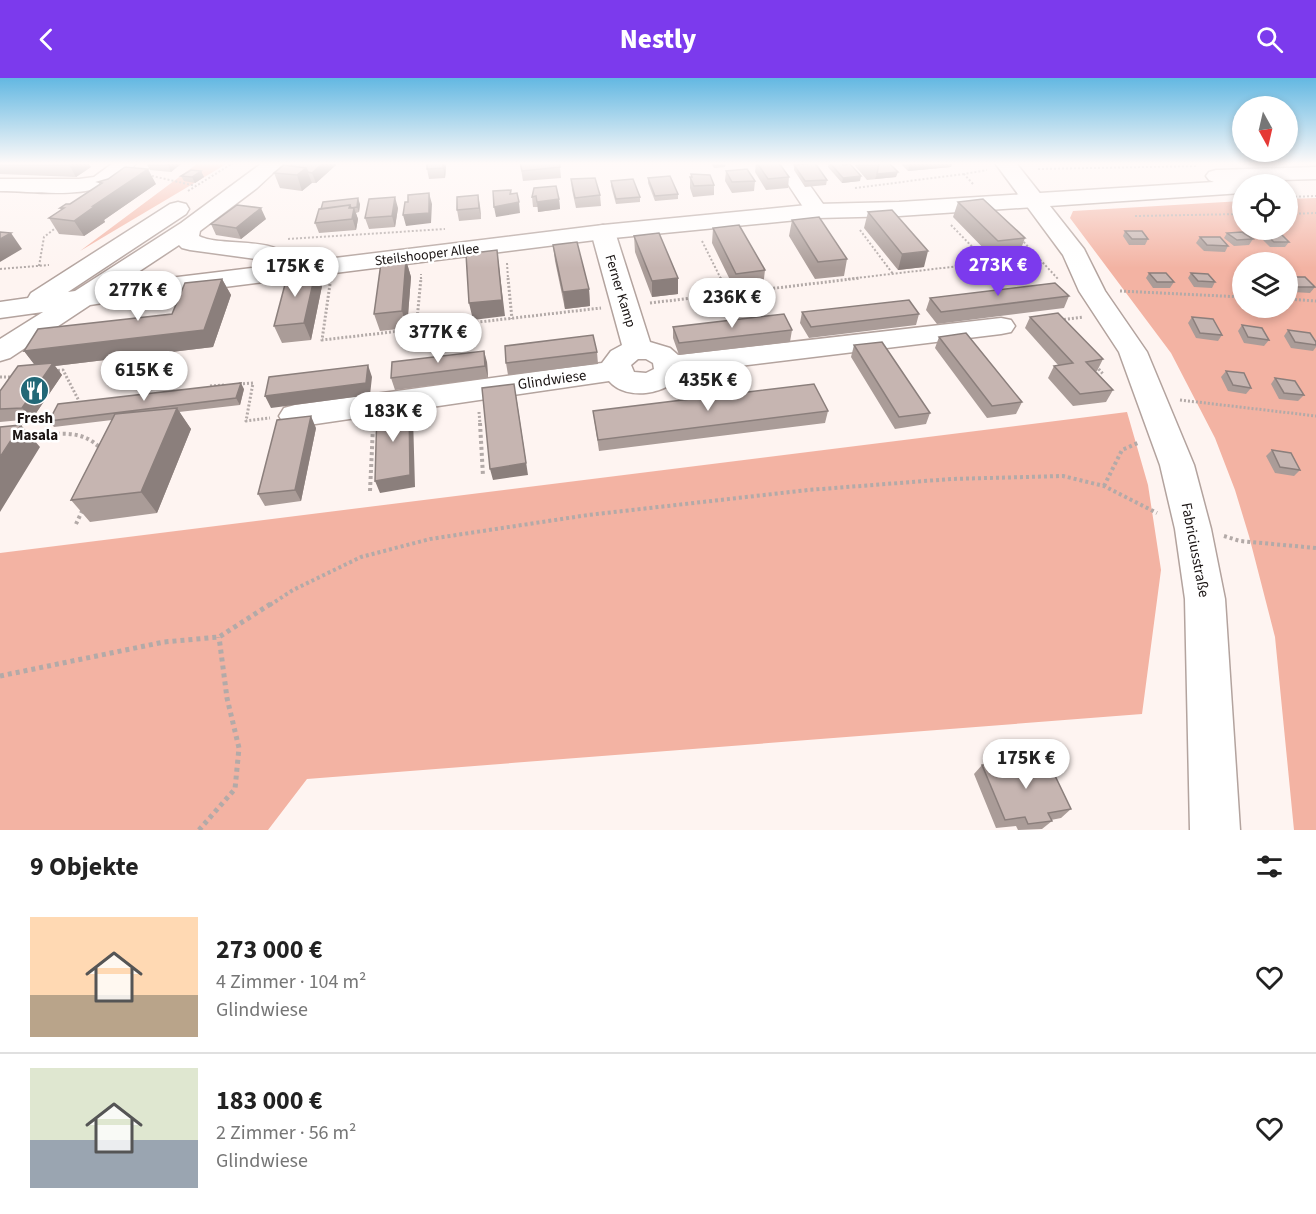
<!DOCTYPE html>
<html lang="de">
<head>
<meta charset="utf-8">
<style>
  :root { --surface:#fff; --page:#f2f2f2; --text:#222; --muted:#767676; --line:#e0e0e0; --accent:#7c3aed }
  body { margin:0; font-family:"Source Sans 3",sans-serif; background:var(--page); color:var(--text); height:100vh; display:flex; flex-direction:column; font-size:22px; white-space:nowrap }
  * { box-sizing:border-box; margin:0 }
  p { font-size:20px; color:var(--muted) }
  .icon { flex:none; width:33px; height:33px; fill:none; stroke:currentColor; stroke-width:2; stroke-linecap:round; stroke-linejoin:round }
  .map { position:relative; height:752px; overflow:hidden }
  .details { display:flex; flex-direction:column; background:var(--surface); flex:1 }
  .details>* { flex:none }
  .needle { width:39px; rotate:172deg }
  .fabs { position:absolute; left:1232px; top:18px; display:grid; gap:12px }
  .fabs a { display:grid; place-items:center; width:66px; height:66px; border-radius:50%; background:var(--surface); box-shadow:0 3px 9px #0003; font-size:30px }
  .price { position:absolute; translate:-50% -51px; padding:0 14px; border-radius:21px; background:#fff; color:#222; font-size:20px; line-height:39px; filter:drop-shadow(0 2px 3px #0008) }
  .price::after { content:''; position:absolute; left:50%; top:36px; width:18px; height:14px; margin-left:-9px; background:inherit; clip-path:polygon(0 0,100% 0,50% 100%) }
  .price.active { background:var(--accent); color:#fff }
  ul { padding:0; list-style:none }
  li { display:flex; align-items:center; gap:18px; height:150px; padding:0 30px }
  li+li { border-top:2px solid var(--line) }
  li span { display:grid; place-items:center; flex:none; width:168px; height:120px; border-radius:0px; color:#555 }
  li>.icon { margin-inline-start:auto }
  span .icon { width:72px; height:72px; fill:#fffc; stroke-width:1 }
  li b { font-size:26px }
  h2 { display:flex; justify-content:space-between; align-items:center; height:72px; padding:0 30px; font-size:26px }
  header { display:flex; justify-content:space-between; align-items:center; height:78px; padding:0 30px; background:var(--accent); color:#fff; font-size:27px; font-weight:800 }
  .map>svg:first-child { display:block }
  .green { fill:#f3b3a3; fill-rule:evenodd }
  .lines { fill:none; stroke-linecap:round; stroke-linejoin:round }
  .minor-casing { stroke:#b3a39e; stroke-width:3 }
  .major-casing { stroke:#b3a39e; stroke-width:3 }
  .path-far3 { stroke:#b3aaa8; stroke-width:2; stroke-dasharray:2 2; stroke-linecap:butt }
  .path-far2 { stroke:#b3aaa8; stroke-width:3; stroke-dasharray:2 2; stroke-linecap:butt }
  .path-far1 { stroke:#b3aaa8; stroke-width:4; stroke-dasharray:3 3; stroke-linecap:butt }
  .path { stroke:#b3aaa8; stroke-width:5; stroke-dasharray:4 4; stroke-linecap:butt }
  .minor { fill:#fff; fill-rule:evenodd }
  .major { fill:#fff; fill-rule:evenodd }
  .wall { fill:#aa9c98 }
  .shaded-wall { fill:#8b7f7c }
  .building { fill:#c6b5b1; stroke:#8b7f7c; stroke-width:1.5 }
  .labels { text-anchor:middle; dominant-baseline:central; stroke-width:5; stroke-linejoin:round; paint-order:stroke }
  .far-street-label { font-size:14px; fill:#191312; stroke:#fff }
  .street-label { font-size:15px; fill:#191312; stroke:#fff }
  .poi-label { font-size:15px; font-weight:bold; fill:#191312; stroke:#fff }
</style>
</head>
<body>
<header><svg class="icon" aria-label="back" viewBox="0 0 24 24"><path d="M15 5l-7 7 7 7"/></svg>Nestly<svg class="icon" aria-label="search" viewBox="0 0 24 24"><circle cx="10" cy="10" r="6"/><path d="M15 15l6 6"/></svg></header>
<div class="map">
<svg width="1316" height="752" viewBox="0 0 1316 752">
  <rect width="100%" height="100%" fill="#fef4f1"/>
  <path class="green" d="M198,85H228L80,173Z
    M1316,120V752H1294L1275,559L1249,458L1235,412L1215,360L1171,275L1070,140L1073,133L1242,123V152H1287V121ZM1242,184H1287V230H1242Z
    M1127,334L1148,407L1161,492L1142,636L307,701L268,752H0V475Z"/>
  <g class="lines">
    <defs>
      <path id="minor" d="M113,85H136C108,126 43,113 0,113V101H79L94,99Z
        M774,85H794L828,133L825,138L817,140L809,138Z
        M995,85H1016L1084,171L1105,213L1147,274L1194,387L1211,451L1225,521L1240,752H1190L1185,521L1175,451L1160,387L1119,274L1079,213L1063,177Z
        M603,147L611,149L615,154L650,264L670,270L678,277L1001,240L1011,242L1015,248L1011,254L1001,256L683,295C669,316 627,324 609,303L295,349L284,346L279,338L284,330L295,327L602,285L611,273L622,267L591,154L595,149ZM638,281H646L653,285L654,291L646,295L634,294L631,287Z"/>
      <path id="major" d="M262,85H284L257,110L200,153L199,158C220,169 274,158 289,180L286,185L278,187L603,147L817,126L899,124L1214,104L1209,102L1206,98L1209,94L1216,92L1316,89V101L1245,103L1251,106H1242V115L899,138L817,140L603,161L122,222L90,227L10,280L0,283V261L43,234L0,240V224L28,220L31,215L170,126L178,124L186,126L189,131L186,136L68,214L75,213L181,145ZM179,167L182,170L190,172L256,181L276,187L120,206Z"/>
    </defs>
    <use href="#minor" class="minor-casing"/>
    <use href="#major" class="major-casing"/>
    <path class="path-far3" d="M1038,91L1198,88
      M148,97L196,108
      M973,106L964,96L987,92
      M855,110L964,96
      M188,113L233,85
      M1287,119L1316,118
      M1287,136L1316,135
      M1135,138L1242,136
      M951,147L988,185
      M860,152L893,196
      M288,161L445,151
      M1021,161L1058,201
      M702,163L721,201
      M507,185L508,201
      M39,188L44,159L58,148
      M0,191L49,187
      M421,201V196
      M848,201L1037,179"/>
    <path class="path-far2" d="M508,200L512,241
      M720,200L728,216
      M330,206L322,262L601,230
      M1120,213L1242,219
      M1287,221L1316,223
      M650,225L860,200
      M1060,242L1083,239
      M416,252L421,200
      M1096,288L1103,296
      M54,293L63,292L79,323
      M0,299H14
      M239,306L253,305L246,343L270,340
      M210,308L225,307
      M1180,322L1316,338
      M479,334L480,346"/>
    <path class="path-far1" d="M480,345L483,398
      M27,360C53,356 81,349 101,371
      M1104,408L1122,372L1140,364
      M370,413L373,349
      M76,446L83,431
      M1224,458L1240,463L1316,470
      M270,527L293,512L361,479L430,461L588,437L808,412L951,401L1063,398L1104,408L1157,435"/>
    <path class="path" d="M0,598L164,564L219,559L272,525
      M199,752L235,711L239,670L227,620L219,559"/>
    <use href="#minor" class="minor"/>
    <use href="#major" class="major"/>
  </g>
  <path class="wall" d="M0,85H88L91,89L76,99L0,96Z
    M146,85H182L171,94L150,92Z
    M427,85H445L446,89L445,100L429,101L427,91Z
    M520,85L560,89L561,100L523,103Z
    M711,85H726L725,89L714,90Z
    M756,85H779L789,99L788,110L766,112L755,94Z
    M829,85H841L860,103L842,105L828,89Z
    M856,85H889L896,99L867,102L855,88Z
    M900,85H952L951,89L908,93Z
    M336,87L316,105H311L302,113L280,110L274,95L290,88Z
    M794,87L827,102L826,107L805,109L794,92Z
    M201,93L204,99L195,105L184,103L181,98Z
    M726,93L755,103L754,113L732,115L725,103Z
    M691,96L714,107V117L693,119L690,110V99H691Z
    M648,100L678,116V121L655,123L648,105Z
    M571,101L600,117L601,128L576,130L572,112Z
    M611,103L640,119V124L616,126L611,108Z
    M98,104L156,106L104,142L105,144L84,158L59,156L49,140L61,132L60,130L70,126L100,107Z
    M534,110L559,121L560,131L538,134V129H533L532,119Z
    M958,124L1025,160L1019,176L992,179L953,139Z
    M360,126L359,134L356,135L358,141L356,152L319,155L315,145Z
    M480,128L481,141L459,143L457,132Z
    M398,130L395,149L369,151L365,140Z
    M868,134L924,189L898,192L864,150Z
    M266,141L241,161L216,157L211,146Z
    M792,142L847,181L844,198L815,201L789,158Z
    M713,150L765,192L763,209L735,212L712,165Z
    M1125,153L1148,161L1145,167H1129L1123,158Z
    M1227,155L1253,161L1249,167L1234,168L1224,160Z
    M1266,157L1289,164L1285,169H1270L1263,162Z
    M634,158L678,216L652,219L635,174Z
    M1200,159L1228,168L1225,174L1204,173L1196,165Z
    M553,167L589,211L590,228L565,231L555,183Z
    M406,182L411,199L407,250L380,253L374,236Z
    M1149,195L1174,204L1170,210H1153L1146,200Z
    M1191,195L1215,204L1212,210L1194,209L1188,200Z
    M1241,197H1242V208L1237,203Z
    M1287,199L1315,209L1310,215L1293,214L1287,209Z
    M222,201L231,217L213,269L55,288L62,297L32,341L0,344V313L35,287L24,273L172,236Z
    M322,208L311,262L282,265L274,248Z
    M1069,218L1064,230L937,246L926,232L930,220Z
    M802,234L919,236L916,247L809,260L800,245Z
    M1030,239L1103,281L1097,293H1096L1113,312L1106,324L1073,328L1048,300L1054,288L1058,287L1025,250Z
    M1192,239L1222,257L1218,263L1196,260L1188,245Z
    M1242,247L1269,262L1264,268L1244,265L1238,253Z
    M673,249L792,252L790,264L679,277L673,260Z
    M1288,252L1316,264V269L1313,273L1291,270L1284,258Z
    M939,259L1022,324L1016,336L987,340L935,270Z
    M854,267L930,335L926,346L895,351L851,279Z
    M597,274L598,286L508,297L506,285Z
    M487,284L488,300L395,312L391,300Z
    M1226,293L1251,310L1246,316L1228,313L1221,299Z
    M1275,300L1304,317L1298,323L1279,321L1271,306Z
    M244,311L240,327L179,334L191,351L157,435L90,444L71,422L112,342L54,349L49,343Z
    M593,333H828L825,345L599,373Z
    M316,350L301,423L265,428L258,416Z
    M1272,372L1300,392L1294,398L1275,395L1266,378Z
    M982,687L1071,731L1061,740L1051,742L1052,743L1042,751L1018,752L1016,748L996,750L974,696Z"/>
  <path class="shaded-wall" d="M68,85H88L91,89L76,99Z
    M167,85H182L171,94Z
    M323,85H336V87L316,105L312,95Z
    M443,85H445L446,89L445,100L443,90Z
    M910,85H952L951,89L908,93Z
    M306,90L312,105L302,113L297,97Z
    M148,91L156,106L104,142L105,144L84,158L74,143L93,128Z
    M201,93L204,99L195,105L192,99Z
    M898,94L896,99L875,101L877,96Z
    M861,98L860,103L842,105L843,100Z
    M511,112L512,122L519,124L520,135L496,139L494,129L510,116Z
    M429,115L432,126L431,145L406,148L403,137Z
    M478,117L480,128L481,141L479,130Z
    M395,119L398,130L395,149L392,138Z
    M358,120L360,126L359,134L357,129Z
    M559,121L560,131L538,134L537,124Z
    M350,127L354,130L358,141L356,152L349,130Z
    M261,130L266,141L241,161L236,150Z
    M11,155L22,171L0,184V161Z
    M497,172L499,189L505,238L473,242L469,225Z
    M928,173L924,189L898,192L902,176Z
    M406,182L411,199L407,250L402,233Z
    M316,192L322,208L311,262L304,245Z
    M678,200V216L652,219V203Z
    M222,201L231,217L213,269L55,288L62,297L32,341L22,330L37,290L24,273L204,252Z
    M589,211L590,228L565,231L563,214Z
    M484,273L487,284L488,300L485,288Z
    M368,287L372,299L370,317L271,330L265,318Z
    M241,305L244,311L240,327L236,320Z
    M516,317L528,397L493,402L490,391Z
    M409,327L413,339L415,409L380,415L375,403Z
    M177,330L191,351L157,435L141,414Z
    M311,338L316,350L301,423L295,412Z
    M21,347L40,369L0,434V379Z"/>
  <path class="building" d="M294,85H323L312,95L308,94L306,90L290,88Z
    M427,85H443V90L427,91Z
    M520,85H559L560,89L522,93Z
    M757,85H779L789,99L768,101Z
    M815,85L827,102L805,103L794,87Z
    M830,85H841L843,87L850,86L861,98L843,100Z
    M879,85H889L898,94L877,96Z
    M284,87L306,90L297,97L274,95Z
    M125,89L148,91L93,128H95L74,143L49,140L64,130H60L66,126H70L102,105L98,104L108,101Z
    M747,91L755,103L732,104L726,93Z
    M191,92L201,93L192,99L181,98Z
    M691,96L710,97L714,107L694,108L690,99H692Z
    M670,98L678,116L655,118L648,100Z
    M595,100L600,117L575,120L571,101Z
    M633,101L640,119L616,121L611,103Z
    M556,108L559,121L537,124L536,118L532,119L534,110Z
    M511,112L510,116L517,115L519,124L494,129L493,113Z
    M429,115V135L403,137L405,124H408V117Z
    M478,117L479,130L457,132V119Z
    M395,119L392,138L365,140L369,121Z
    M358,120L357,129L351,130L350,127L321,131L323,124Z
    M983,121L1025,160L998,163L958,124Z
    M237,127L261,130L236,150L211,146Z
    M350,127L349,130H354L352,141L315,145L319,131Z
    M892,132L928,173L902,176L868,134Z
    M819,139L847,181L818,184L792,142Z
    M739,147L765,192L736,196L713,150Z
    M1125,153H1142L1148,161H1132Z
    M0,154L11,155L0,161Z
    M1242,154L1253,161L1237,162L1227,155Z
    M659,155L678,200L652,203L634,158Z
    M1266,157H1282L1289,164H1274Z
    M1200,159H1220L1228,168L1207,167Z
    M577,164L589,211L563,214L553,167Z
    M497,172L502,222L469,225L466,176Z
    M406,182L402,233L374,236L381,185Z
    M316,192L304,245L274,248L288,195Z
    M1149,195H1166L1174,204H1157Z
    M1191,195L1208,196L1215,204L1198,203Z
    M1287,199H1305L1315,209H1297Z
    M222,201L204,252L24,273L38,251L172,236L185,205Z
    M1055,205L1069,218L941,234L930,220Z
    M909,222L919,236L811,249L802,234Z
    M1058,235L1103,281L1086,284L1113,312L1080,316L1054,288L1073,285L1030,239Z
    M784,236L792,252L679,265L673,249Z
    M1192,239L1213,241L1222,257L1200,255Z
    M1242,247L1262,250L1269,262L1248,259Z
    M1288,252L1310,255L1316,264V267L1295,264Z
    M966,255L1022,324L992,328L939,259Z
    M593,257L597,274L506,285L505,268Z
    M882,264L930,335L899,339L854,267Z
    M484,273L485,288L391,300L392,284Z
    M53,285L22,330L0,331V313L18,288Z
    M368,287L366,305L265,318L269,299Z
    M1226,293L1244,295L1251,310L1233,307Z
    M1275,300L1295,303L1304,317L1284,315Z
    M241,305L236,320L49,343L58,326Z
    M514,306L526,385L490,391L482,310Z
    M814,306L828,333L598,362L593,333Z
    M409,327L410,397L375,403L377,332Z
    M177,330L141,414L71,422L115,336Z
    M311,338L295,412L258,416L277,342Z
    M21,347L0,379V349Z
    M1272,372L1291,375L1300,392L1280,389Z
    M1046,679L1071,731L1048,735L1052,743L1028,746L1025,739L1005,742L982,687Z"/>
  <linearGradient id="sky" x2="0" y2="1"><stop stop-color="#63b8e2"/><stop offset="0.45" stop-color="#fffaf9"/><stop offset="1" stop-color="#fffaf9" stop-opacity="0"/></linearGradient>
  <rect width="1316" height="190" fill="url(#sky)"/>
  <defs>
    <symbol id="restaurant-disc" viewBox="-11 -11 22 22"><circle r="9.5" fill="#226877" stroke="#fff"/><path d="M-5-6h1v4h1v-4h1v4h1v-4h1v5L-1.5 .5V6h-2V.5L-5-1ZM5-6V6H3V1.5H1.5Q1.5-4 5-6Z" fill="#fff"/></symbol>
  </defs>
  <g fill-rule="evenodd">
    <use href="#restaurant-disc" x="18" y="296" width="33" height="33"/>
  </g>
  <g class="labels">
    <g class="far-street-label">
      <text transform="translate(427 177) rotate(-7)">Steilshooper Allee</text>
      <text transform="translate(620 213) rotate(73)">Ferner Kamp</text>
    </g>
    <g class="street-label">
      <text transform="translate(552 302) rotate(-8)">Glindwiese</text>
      <text transform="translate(1195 472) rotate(79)">Fabriciusstraße</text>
    </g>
    <g class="poi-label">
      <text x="35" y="340">Fresh<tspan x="35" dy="17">Masala</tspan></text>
    </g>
  </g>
</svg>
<div class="fabs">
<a><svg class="needle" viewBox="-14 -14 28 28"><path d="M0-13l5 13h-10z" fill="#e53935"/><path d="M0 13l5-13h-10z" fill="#767676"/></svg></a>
<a><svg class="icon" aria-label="locate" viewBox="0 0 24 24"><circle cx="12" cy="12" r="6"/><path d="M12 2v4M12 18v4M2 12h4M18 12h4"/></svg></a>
<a><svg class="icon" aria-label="layers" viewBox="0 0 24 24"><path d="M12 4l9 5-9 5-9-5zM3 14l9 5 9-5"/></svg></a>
</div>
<b class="price active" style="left:998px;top:219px">273K €</b>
<b class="price" style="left:295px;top:220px">175K €</b>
<b class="price" style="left:138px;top:244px">277K €</b>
<b class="price" style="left:732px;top:251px">236K €</b>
<b class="price" style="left:438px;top:286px">377K €</b>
<b class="price" style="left:144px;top:324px">615K €</b>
<b class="price" style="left:708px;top:334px">435K €</b>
<b class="price" style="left:393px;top:365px">183K €</b>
<b class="price" style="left:1026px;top:712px">175K €</b>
</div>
<section class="details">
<h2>9 Objekte<svg class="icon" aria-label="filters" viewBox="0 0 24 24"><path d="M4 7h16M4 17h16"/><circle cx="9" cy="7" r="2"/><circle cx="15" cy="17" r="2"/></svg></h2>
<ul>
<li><span style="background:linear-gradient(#ffd9b3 65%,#b9a48a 0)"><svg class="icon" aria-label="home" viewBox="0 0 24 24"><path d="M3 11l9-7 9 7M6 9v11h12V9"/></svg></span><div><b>273 000 €</b><p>4 Zimmer · 104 m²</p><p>Glindwiese</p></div><svg class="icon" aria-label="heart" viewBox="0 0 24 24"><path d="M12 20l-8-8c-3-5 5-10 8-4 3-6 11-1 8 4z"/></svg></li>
<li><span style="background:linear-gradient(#dfe7d0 60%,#9aa5b1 0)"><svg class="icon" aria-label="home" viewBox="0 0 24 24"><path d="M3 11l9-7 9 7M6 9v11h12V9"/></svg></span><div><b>183 000 €</b><p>2 Zimmer · 56 m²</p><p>Glindwiese</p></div><svg class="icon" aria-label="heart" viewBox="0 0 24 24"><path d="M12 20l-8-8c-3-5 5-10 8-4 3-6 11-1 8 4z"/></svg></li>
</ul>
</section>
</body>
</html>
